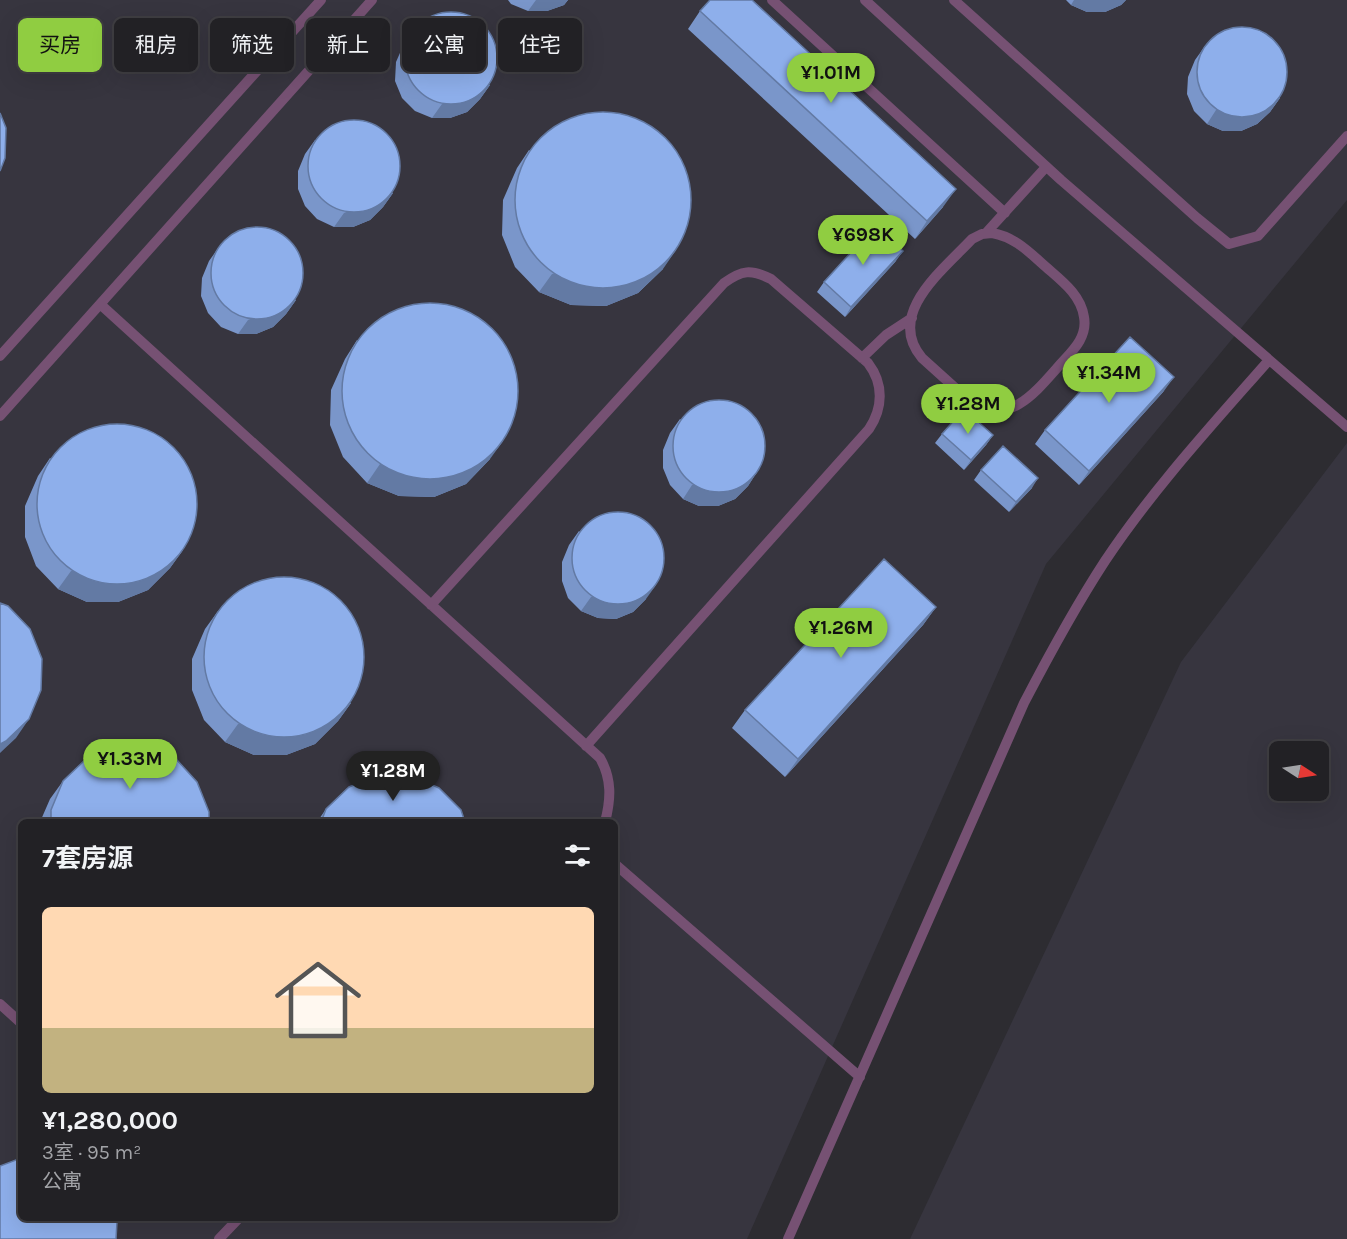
<!DOCTYPE html>
<html lang="zh">
<head>
<meta charset="utf-8">
<style>
  :root { --surface:#222125; --page:#2e2e32; --text:#f1f3f6; --muted:#a2a3a7; --line:#3f3e42; --accent:#90cd41 }
  body { margin:0; font-family:Karla,"Noto Sans SC",sans-serif; background:var(--page); color:var(--text); height:100vh; display:flex; flex-direction:column; font-size:22px; white-space:nowrap }
  * { box-sizing:border-box; margin:0 }
  p { font-size:20px; color:var(--muted) }
  .icon { flex:none; width:33px; height:33px; fill:none; stroke:currentColor; stroke-width:2; stroke-linecap:round; stroke-linejoin:round }
  .map { position:relative; flex:1; overflow:hidden }
  .details { position:absolute; left:18px; top:819px; width:600px; height:402px; display:flex; flex-direction:column; background:var(--surface); border-radius:9px; box-shadow:0 6px 24px #0002,0 0 0 2px var(--line) }
  .details>* { flex:none }
  .hud { position:absolute; left:18px; top:18px; width:600px; height:54px; display:flex; gap:12px }
  .needle { width:39px; rotate:102deg }
  .tools { position:absolute; left:1269px; top:741px; display:grid; gap:12px }
  .tools a { display:grid; place-items:center; width:60px; height:60px; border-radius:9px; background:var(--surface); box-shadow:0 6px 24px #0002,0 0 0 2px var(--line); font-size:30px }
  .price { position:absolute; translate:-50% -51px; padding:0 14px; border-radius:21px; background:var(--accent); color:#111; font-size:20px; line-height:39px; filter:drop-shadow(0 2px 3px #0008) }
  .price::after { content:''; position:absolute; left:50%; top:36px; width:18px; height:14px; margin-left:-9px; background:inherit; clip-path:polygon(0 0,100% 0,50% 100%) }
  .price.active { background:#222; color:#fff }
  ul { padding:0; list-style:none }
  li { display:grid; align-content:center; gap:12px; height:318px; padding:0 24px }
  li span { display:grid; place-items:center; height:186px; border-radius:9px; color:#555 }
  li>.icon { margin-inline-start:auto }
  span .icon { width:108px; height:108px; fill:#fffc; stroke-width:1 }
  li b { font-size:26px }
  h2 { display:flex; justify-content:space-between; align-items:center; height:72px; padding:0 24px; font-size:26px }
  .pill { padding:0 21px; border-radius:9px; background:var(--surface); box-shadow:0 6px 24px #0002,0 0 0 2px var(--line); font-size:21px; line-height:54px }
  .pill.active { background:var(--accent); color:#111 }
  .map>svg:first-child { display:block }
  .built { fill:#37353f; fill-rule:evenodd }
  .lines { fill:none; stroke-linecap:round; stroke-linejoin:round }
  .lane { stroke:#765173; stroke-width:10 }
  .wall { fill:#7a96ca }
  .shaded-wall { fill:#637aa4 }
  .building { fill:#8eafeb; stroke:#637aa4; stroke-width:1.5 }
</style>
</head>
<body>
<div class="map">
<svg width="1347" height="1239" viewBox="0 0 1347 1239">
  <rect width="100%" height="100%" fill="#2d2c31"/>
  <path class="built" d="M0,0H1347V200L1046,564L747,1239H0ZM21,822H615V1218H21Z
    M1347,443V1239H910L1181,662ZM1280,752H1318V790H1280Z"/>
  <g class="lines">
    <path class="lane" d="M772,0L1005,213
      M865,0L1061,180L1347,427
      M954,0L1197,218L1229,244L1258,236L1347,136
      M986,233L1046,167
      M992,233C1015,237 1029,252 1046,267C1062,281 1081,295 1084,317C1088,339 1070,353 1057,368C1035,393 1009,425 973,404L922,358C885,314 943,270 972,239L982,234Z
      M100,304L600,758C612,779 611,799 605,822
      M0,356L321,0
      M862,358L886,335L912,318
      M0,416L372,0
      M431,605L724,283C742,270 751,269 771,279L868,363C884,384 883,408 869,429L586,746
      M615,864L860,1077
      M0,1004L21,1023
      M219,1239L239,1218
      M788,1239L1024,703C1049,655 1075,607 1105,561C1153,489 1212,425 1269,360"/>
  </g>
  <path class="wall" d="M508,0H568L564,5L547,11H528L511,4Z
    M1066,0H1126L1121,5L1105,12H1087L1071,5Z
    M700,11L943,207L915,239L688,29Z
    M413,31L490,85L480,99L467,112L450,118H432L415,111L402,98L395,81L396,62L403,46Z
    M1205,46L1280,98L1270,112L1257,124L1241,131H1223L1207,124L1194,111L1187,94L1188,77L1195,60Z
    M315,140L393,193L383,207L370,220L353,227H334L317,219L305,206L298,189V171L305,154Z
    M529,150L663,269L638,293L606,306L571,305L539,292L515,267L502,235L503,200L517,168Z
    M219,247L296,300L286,314L273,327L256,334H238L221,327L208,313L201,296L202,278L209,261Z
    M896,261L845,317L817,292L824,282Z
    M357,340L490,459L466,484L434,497L399,496L367,483L343,457L330,425L331,390L345,359Z
    M1164,391L1079,485L1035,444L1045,430Z
    M680,419L757,472L748,486L735,499L718,506H699L683,499L670,485L663,468V450L670,433Z
    M942,434L993,435L986,445L964,470L935,443Z
    M50,458L183,550L170,568L148,590L118,602H87L58,589L36,566L25,537V506L38,476Z
    M981,470L1032,488L1009,512L974,480Z
    M579,531L646,599L633,612L616,619L598,618L581,611L568,598L562,581V562L569,545Z
    M936,607L923,625L785,777L732,728L745,710Z
    M218,611L351,703L338,721L315,744L286,755H254L225,742L204,720L192,690V659L205,629Z
    M63,781L209,822H40L50,799Z
    M326,809L465,822H317Z"/>
  <path class="shaded-wall" d="M536,0H568L564,5L547,11H528Z
    M1074,0H1126L1121,5L1105,12H1087L1071,5Z
    M490,85L480,99L467,112L450,118H432L442,104Z
    M1280,98L1270,112L1257,124L1241,131H1223L1207,124L1216,110Z
    M956,189L943,207L915,239L927,221Z
    M393,193L383,207L370,220L353,227H334L344,213Z
    M676,250L663,269L638,293L606,306L571,305L539,292L552,274Z
    M903,251L896,261L845,317L851,307Z
    M296,300L286,314L273,327L256,334H238L248,320Z
    M1174,377L1164,391L1079,485L1089,471Z
    M993,435L986,445L964,470L971,460Z
    M503,441L490,459L466,484L434,497L399,496L367,483L380,464Z
    M757,472L748,486L735,499L718,506H699L683,499L692,485Z
    M1038,478L1032,488L1009,512L1016,502Z
    M183,550L170,568L148,590L118,602H87L58,589L71,571Z
    M656,585L646,599L633,612L616,619L598,618L581,611L591,597Z
    M936,607L923,625L785,777L798,759Z
    M351,703L338,721L315,744L286,755H254L225,742L238,724Z
    M29,719L16,738L0,753V744Z"/>
  <path class="building" d="M710,0H752L956,189L927,221L700,11Z
    M405 58a46 46 0 1 1 92 0a46 46 0 1 1-92 0Z
    M1197 72a45 45 0 1 1 90 0a45 45 0 1 1-90 0Z
    M515 200a88 88 0 1 1 176 0a88 88 0 1 1-176 0Z
    M0,113L6,128L5,158L0,171Z
    M308 166a46 46 0 1 1 92 0a46 46 0 1 1-92 0Z
    M875,226L903,251L851,307L824,282Z
    M211 273a46 46 0 1 1 92 0a46 46 0 1 1-92 0Z
    M342 391a88 88 0 1 1 176 0a88 88 0 1 1-176 0Z
    M1130,337L1174,377L1089,471L1045,430Z
    M673 446a46 46 0 1 1 92 0a46 46 0 1 1-92 0Z
    M964,409L993,435L971,460L942,434Z
    M37 504a80 80 0 1 1 160 0a80 80 0 1 1-160 0Z
    M1003,446L1038,478L1016,502L981,470Z
    M572 558a46 46 0 1 1 92 0a46 46 0 1 1-92 0Z
    M884,559L936,607L798,759L745,710Z
    M204 657a80 80 0 1 1 160 0a80 80 0 1 1-160 0Z
    M0,603L8,606L30,629L42,659L41,690L29,719L6,741L0,744Z
    M115,747H147L176,759L197,782L209,812V822H51V810L63,781L86,759Z
    M378,775H410L439,788L461,810L465,822H321L326,809L349,787Z
    M21,1158V1218H115L117,1222L116,1239H0V1166Z"/>
</svg>
<div class="tools">
<a><svg class="needle" viewBox="-14 -14 28 28"><path d="M0-13l5 13h-10z" fill="#e53935"/><path d="M0 13l5-13h-10z" fill="#a2a3a7"/></svg></a>
</div>
<b class="price" style="left:831px;top:104px">¥1.01M</b>
<b class="price" style="left:863px;top:266px">¥698K</b>
<b class="price" style="left:1109px;top:404px">¥1.34M</b>
<b class="price" style="left:968px;top:435px">¥1.28M</b>
<b class="price" style="left:841px;top:659px">¥1.26M</b>
<b class="price" style="left:130px;top:790px">¥1.33M</b>
<b class="price active" style="left:393px;top:802px">¥1.28M</b>
<div class="hud">
<a class="pill active">买房</a>
<a class="pill">租房</a>
<a class="pill">筛选</a>
<a class="pill">新上</a>
<a class="pill">公寓</a>
<a class="pill">住宅</a>
</div>
<section class="details">
<h2>7套房源<svg class="icon" aria-label="filters" viewBox="0 0 24 24"><path d="M4 7h16M4 17h16"/><circle cx="9" cy="7" r="2"/><circle cx="15" cy="17" r="2"/></svg></h2>
<ul>
<li><span style="background:linear-gradient(#ffd9b3 65%,#c2b280 0)"><svg class="icon" aria-label="home" viewBox="0 0 24 24"><path d="M3 11l9-7 9 7M6 9v11h12V9"/></svg></span><div><b>¥1,280,000</b><p>3室 · 95 m²</p><p>公寓</p></div></li>
</ul>
</section>
</div>
</body>
</html>
